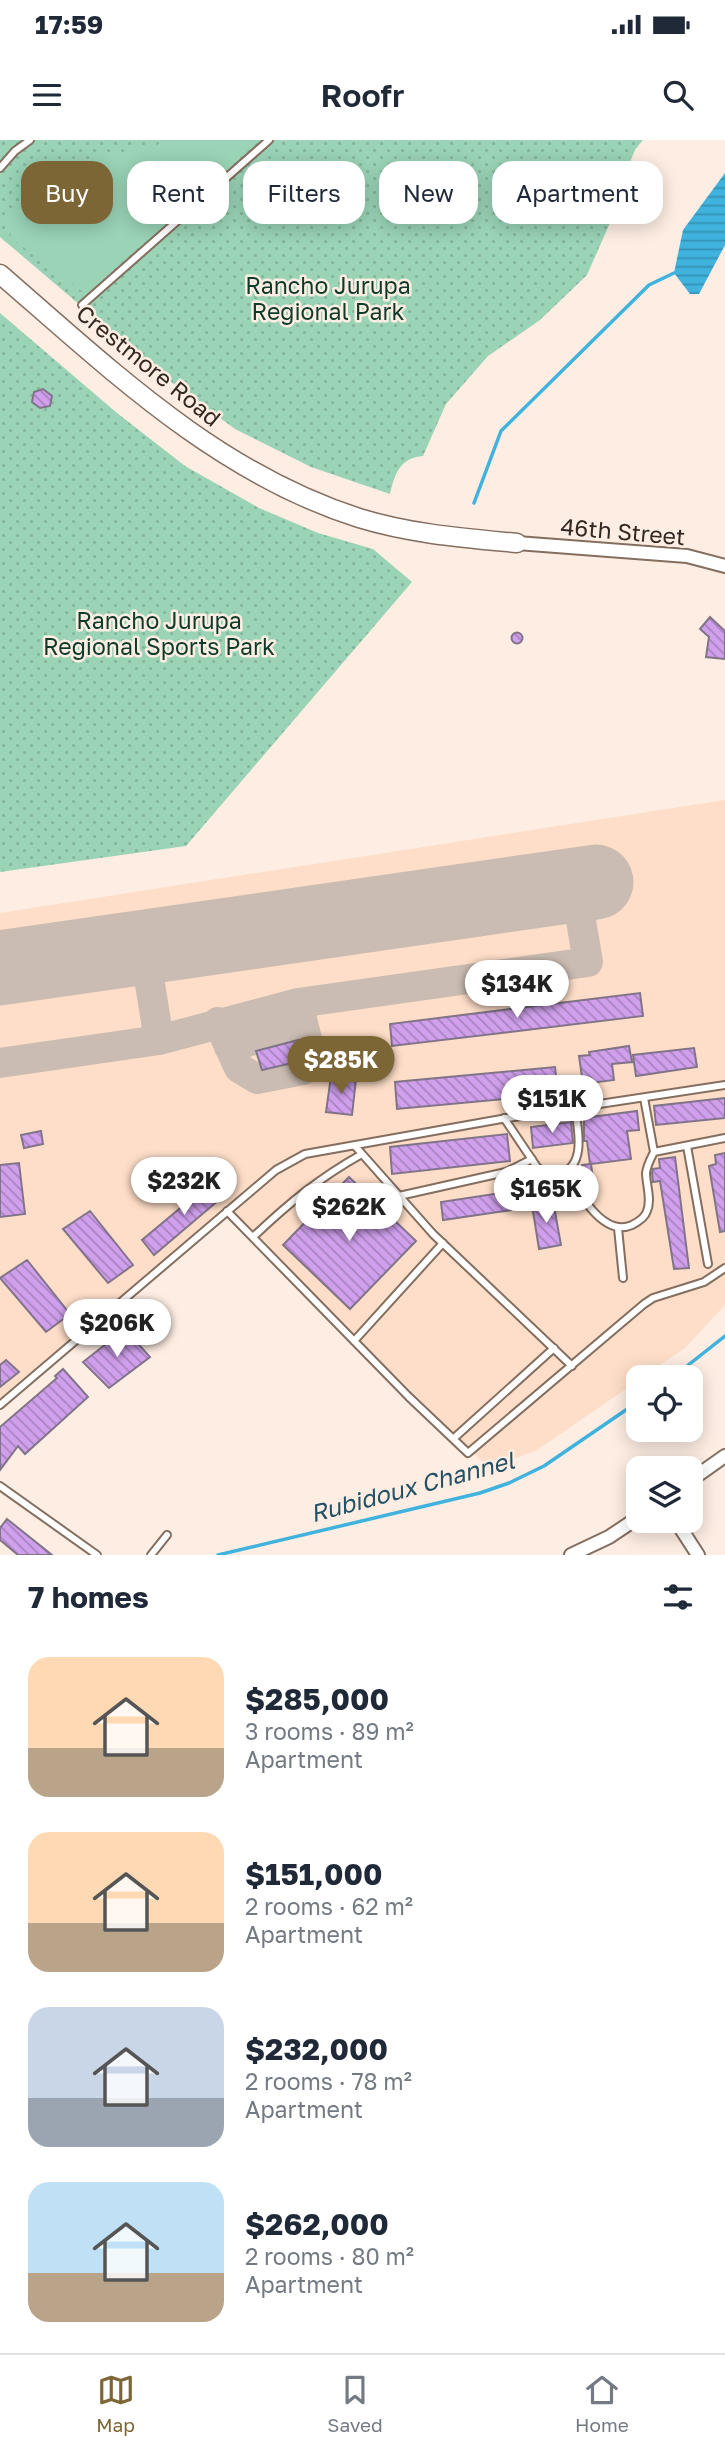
<!DOCTYPE html>
<html lang="en">
<head>
<meta charset="utf-8">
<style>
  :root { --surface:#fff; --page:#f2f2f3; --text:#1f2937; --muted:#747a83; --line:#e0e1e3; --accent:#7c6636 }
  body { margin:0; font-family:"Golos Text",sans-serif; background:var(--page); color:var(--text); height:100vh; display:flex; flex-direction:column; font-size:26px; white-space:nowrap }
  * { box-sizing:border-box; margin:0 }
  p { font-size:23px; color:var(--muted) }
  .icon { flex:none; width:38px; height:38px; fill:none; stroke:currentColor; stroke-width:2; stroke-linecap:round; stroke-linejoin:round }
  .map { position:relative; height:1415px; overflow:hidden }
  .panel { display:flex; flex-direction:column; background:var(--surface); flex:1 }
  .panel>* { flex:none }
  .guide { position:absolute; left:21px; top:21px; width:684px; height:63px; display:flex; gap:14px }
  .fabs { position:absolute; left:626px; top:1225px; display:grid; gap:14px }
  .fabs a { display:grid; place-items:center; width:77px; height:77px; border-radius:14px; background:var(--surface); box-shadow:0 4px 18px #0003; font-size:35px }
  .price { position:absolute; translate:-50% -60px; padding:0 16px; border-radius:24px; background:#fff; color:#222; font-size:23px; line-height:46px; filter:drop-shadow(0 2px 4px #0008) }
  .price::after { content:''; position:absolute; left:50%; top:42px; width:21px; height:16px; margin-left:-10px; background:inherit; clip-path:polygon(0 0,100% 0,50% 100%) }
  .price.selected { background:var(--accent); color:#fff }
  ul { padding:0; list-style:none }
  li { display:flex; align-items:center; gap:21px; height:175px; padding:0 28px }
  li span { display:grid; place-items:center; flex:none; width:196px; height:140px; border-radius:21px; color:#555 }
  li>.icon { margin-inline-start:auto }
  span .icon { width:84px; height:84px; fill:#fffc; stroke-width:1 }
  li b { font-size:30px }
  h2 { display:flex; justify-content:space-between; align-items:center; height:84px; padding:0 28px; font-size:30px }
  .pill { padding:0 24px; border-radius:21px; background:var(--surface); box-shadow:0 4px 18px #0003; font-size:24px; line-height:63px }
  .pill.selected { background:var(--accent); color:#fff }
  .status { display:flex; justify-content:space-between; align-items:center; height:49px; padding:0 35px; background:var(--surface); direction:ltr }
  .status svg { height:19px; fill:currentColor }
  header { display:flex; justify-content:space-between; align-items:center; height:91px; padding:0 28px; background:var(--surface); font-size:32px; font-weight:600 }
  .tabs { display:flex; justify-content:space-around; align-items:center; height:98px; border-top:2px solid var(--line); background:var(--surface); font-size:19px; color:var(--muted) }
  .tabs a { display:grid; justify-items:center; gap:4px }
  .tabs .selected { color:var(--accent) }
  .map>svg:first-child { display:block }
  .built { fill:#fedec8 }
  .green { fill:url(#green-dots) }
  .pitch { fill:#9ad3b6 }
  .water { fill:url(#water-rules) }
  .lines { fill:none; stroke-linecap:round; stroke-linejoin:round }
  .stream { stroke:#3fb2de; stroke-width:3.5 }
  .taxiway { stroke:#cabcb2; stroke-width:30 }
  .runway { stroke:#cabcb2; stroke-width:75 }
  .building { fill:url(#building-back-hatch); stroke:#817489; stroke-width:2 }
  .lane-casing { stroke:#846e5f; stroke-width:10 }
  .street-casing { stroke:#846e5f; stroke-width:16 }
  .secondary-casing { stroke:#846e5f; stroke-width:21 }
  .lane { stroke:#fff; stroke-width:6 }
  .street { stroke:#fff; stroke-width:12 }
  .secondary { stroke:#fff; stroke-width:18 }
  .labels { text-anchor:middle; dominant-baseline:central; stroke-width:5; stroke-linejoin:round; paint-order:stroke }
  .park-label { font-size:23px; fill:#0e3b29; stroke:#fdede3 }
  .street-label { font-size:23px; fill:#322822; stroke:#fdede3 }
  .water-label { font-size:24px; font-style:italic; fill:#235165; stroke:#fdede3 }
</style>
</head>
<body>
<div class="status"><b>17:59</b><svg viewBox="0 0 49 12"><path d="M0 12V9h3v3zM5 12V6h3v6zM10 12V3h3v9zM15 12V0h3v12zM26 1h20v11H26zM47 4h2v5h-2z"/></svg></div>
<header><svg class="icon" aria-label="menu" viewBox="0 0 24 24"><path d="M4 6h16M4 12h16M4 18h16"/></svg>Roofr<svg class="icon" aria-label="search" viewBox="0 0 24 24"><circle cx="10" cy="10" r="6"/><path d="M15 15l6 6"/></svg></header>
<div class="map">
<svg width="725" height="1415" viewBox="0 0 725 1415">
  <defs>
    <pattern id="green-dots" width="8" height="8" patternUnits="userSpaceOnUse" patternTransform="scale(1.75)"><rect width="8" height="8" fill="#9ad3b6"/><path d="M2 2h.1M6 6h.1" fill="none" stroke="#85b59c" stroke-width="1.8" stroke-linecap="round"/></pattern>
    <pattern id="water-rules" width="6" height="5" patternUnits="userSpaceOnUse" patternTransform="scale(1.75)"><rect width="6" height="5" fill="#3fb2de"/><path d="M0 2.5h6" fill="none" stroke="#3591b4"/></pattern>
    <pattern id="building-back-hatch" width="6" height="6" patternUnits="userSpaceOnUse" patternTransform="scale(1.75)"><rect width="6" height="6" fill="#d0a0ed"/><path d="M-1 5l2 2M0 0l6 6M5-1l2 2" fill="none" stroke="#a982c0"/></pattern>
  </defs>
  <rect width="100%" height="100%" fill="#fdede3"/>
  <path class="built" d="M725,660V1165L685,1208L642,1237H639V1240L537,1310L489,1328L232,1075L0,1263V773Z"/>
  <path class="green" d="M0,0H643L635,10L621,43L613,76L587,135L540,180L488,216L446,264L423,316C400,318 395,333 390,354L311,327L235,289L167,239L0,97Z
    M0,173L117,273L185,326L259,368L318,393L373,409L412,442L186,706L0,732Z"/>
  <path class="pitch" d="M163,0H260L86,154L11,98L8,78L48,34L94,18L157,5Z"/>
  <path class="water" d="M725,33V105L699,154H690L674,133L683,90Z"/>
  <g class="lines">
    <path class="stream" d="M474,363L501,291L649,145L674,133
      M673,1237L725,1196
      M218,1415L480,1353L509,1343L544,1326L639,1261"/>
    <path class="taxiway" d="M144,807L159,900
      M218,882L239,928L257,939L303,930L311,915L298,863
      M229,907L303,886
      M0,923L159,900L298,863L588,822L575,745"/>
    <path class="runway" d="M0,828L596,742"/>
  </g>
  <path class="building" d="M43,249L52,256L50,266L40,268L32,262L34,252Z
    M710,477L725,491V519L706,517L709,497L700,489Z
    M511.5 498a5.5 5.5 0 1 1 11 0a5.5 5.5 0 1 1-11 0Z
    M640,853L643,876L392,906L390,884Z
    M298,900L301,921L262,930L256,911Z
    M629,906L632,922L612,924L614,940L583,944L579,916L590,915L589,912Z
    M694,908L697,927L636,936L633,915Z
    M555,927L558,954L397,969L395,942Z
    M331,936L356,939L352,975L326,972Z
    M725,958V978L656,985L654,966Z
    M637,971L639,990L627,991L631,1019L591,1024L593,1039L584,1040L582,1025L590,1024L587,1001H584V978Z
    M571,982L573,1003L533,1008L531,987Z
    M41,991L43,1004L24,1008L21,995Z
    M507,994L510,1021L392,1034L390,1007Z
    M725,1013V1091L720,1092L709,1026L716,1024L715,1015Z
    M675,1017L689,1128L674,1129L660,1041L653,1042L652,1033L653,1029L660,1028L659,1019Z
    M19,1023L25,1074L0,1077V1025Z
    M349,1037L416,1101L350,1169L283,1105Z
    M214,1040L226,1054L154,1115L142,1100Z
    M508,1052L511,1070L443,1080L441,1062Z
    M553,1061L561,1105L539,1109L532,1065Z
    M90,1071L133,1125L108,1143L63,1089Z
    M27,1120L70,1174L46,1192L0,1138Z
    M125,1189L150,1217L109,1248L83,1222Z
    M6,1220L19,1232L0,1247V1225Z
    M63,1229L88,1257L25,1314L18,1306L0,1330V1287L57,1238L55,1236Z
    M7,1379L52,1415H18L0,1400V1388Z"/>
  <g class="lines">
    <defs>
      <path id="lane" d="M0,28L15,11L30,0
        M82,165L269,0
        M644,958L654,1012L725,998
        M504,978L537,1027C544,1033 549,1036 558,1034C587,1028 578,989 575,968
        M355,1006L433,1094L572,1226
        M687,1006L708,1124
        M567,1030C577,1051 603,1098 632,1085C638,1082 645,1078 647,1071C652,1060 646,1044 646,1033C647,1025 651,1018 654,1012
        M399,1056L506,1032L532,1019
        M227,1071L409,1257L468,1313L644,1164L653,1158L704,1142L725,1128
        M618,1088L623,1138
        M253,1097C289,1063 319,1038 362,1014
        M354,1201L443,1103
        M0,1265L276,1030L305,1014L507,978L725,945
        M453,1299L554,1208
        M0,1346L97,1415
        M151,1415L167,1395"/>
      <path id="street" d="M517,403L687,416L725,426
        M691,1340L725,1316
        M676,1381L698,1415
        M571,1415L609,1397L639,1377"/>
      <path id="secondary" d="M0,134C110,229 217,333 359,378C411,394 464,398 517,403"/>
    </defs>
    <use href="#lane" class="lane-casing"/>
    <use href="#street" class="street-casing"/>
    <use href="#secondary" class="secondary-casing"/>
    <use href="#lane" class="lane"/>
    <use href="#street" class="street"/>
    <use href="#secondary" class="secondary"/>
  </g>
  <g class="labels">
    <g class="park-label">
      <text x="328" y="145">Rancho Jurupa<tspan x="328" dy="26">Regional Park</tspan></text>
      <text x="159" y="480">Rancho Jurupa<tspan x="159" dy="26">Regional Sports Park</tspan></text>
    </g>
    <g class="street-label">
      <text transform="translate(149 225) rotate(39)">Crestmore Road</text>
      <text transform="translate(623 391) rotate(5)">46th Street</text>
    </g>
    <g class="water-label">
      <text transform="translate(412 1346) rotate(-15)">Rubidoux Channel</text>
    </g>
  </g>
</svg>
<div class="fabs">
<a><svg class="icon" aria-label="locate" viewBox="0 0 24 24"><circle cx="12" cy="12" r="6"/><path d="M12 2v4M12 18v4M2 12h4M18 12h4"/></svg></a>
<a><svg class="icon" aria-label="layers" viewBox="0 0 24 24"><path d="M12 4l9 5-9 5-9-5zM3 14l9 5 9-5"/></svg></a>
</div>
<b class="price" style="left:517px;top:880px">$134K</b>
<b class="price selected" style="left:341px;top:956px">$285K</b>
<b class="price" style="left:552px;top:995px">$151K</b>
<b class="price" style="left:184px;top:1077px">$232K</b>
<b class="price" style="left:546px;top:1085px">$165K</b>
<b class="price" style="left:349px;top:1103px">$262K</b>
<b class="price" style="left:117px;top:1219px">$206K</b>
<div class="guide">
<a class="pill selected">Buy</a>
<a class="pill">Rent</a>
<a class="pill">Filters</a>
<a class="pill">New</a>
<a class="pill">Apartment</a>
</div>
</div>
<section class="panel">
<h2>7 homes<svg class="icon" aria-label="filters" viewBox="0 0 24 24"><path d="M4 7h16M4 17h16"/><circle cx="9" cy="7" r="2"/><circle cx="15" cy="17" r="2"/></svg></h2>
<ul>
<li><span style="background:linear-gradient(#ffd9b3 65%,#b9a48a 0)"><svg class="icon" aria-label="home" viewBox="0 0 24 24"><path d="M3 11l9-7 9 7M6 9v11h12V9"/></svg></span><div><b>$285,000</b><p>3 rooms · 89 m²</p><p>Apartment</p></div></li>
<li><span style="background:linear-gradient(#ffd9b3 65%,#b9a48a 0)"><svg class="icon" aria-label="home" viewBox="0 0 24 24"><path d="M3 11l9-7 9 7M6 9v11h12V9"/></svg></span><div><b>$151,000</b><p>2 rooms · 62 m²</p><p>Apartment</p></div></li>
<li><span style="background:linear-gradient(#c9d6e8 65%,#9aa5b1 0)"><svg class="icon" aria-label="home" viewBox="0 0 24 24"><path d="M3 11l9-7 9 7M6 9v11h12V9"/></svg></span><div><b>$232,000</b><p>2 rooms · 78 m²</p><p>Apartment</p></div></li>
<li><span style="background:linear-gradient(#bfe0f5 65%,#b9a48a 0)"><svg class="icon" aria-label="home" viewBox="0 0 24 24"><path d="M3 11l9-7 9 7M6 9v11h12V9"/></svg></span><div><b>$262,000</b><p>2 rooms · 80 m²</p><p>Apartment</p></div></li>
</ul>
</section>
<nav class="tabs">
<a class="selected"><svg class="icon" aria-label="map" viewBox="0 0 24 24"><path d="M3 6l6-2 6 2 6-2v14l-6 2-6-2-6 2zM9 4v14M15 6v14"/></svg>Map</a>
<a><svg class="icon" aria-label="saved" viewBox="0 0 24 24"><path d="M7 4h10v16l-5-4-5 4z"/></svg>Saved</a>
<a><svg class="icon" aria-label="home" viewBox="0 0 24 24"><path d="M3 11l9-7 9 7M6 9v11h12V9"/></svg>Home</a>
</nav>
</body>
</html>
